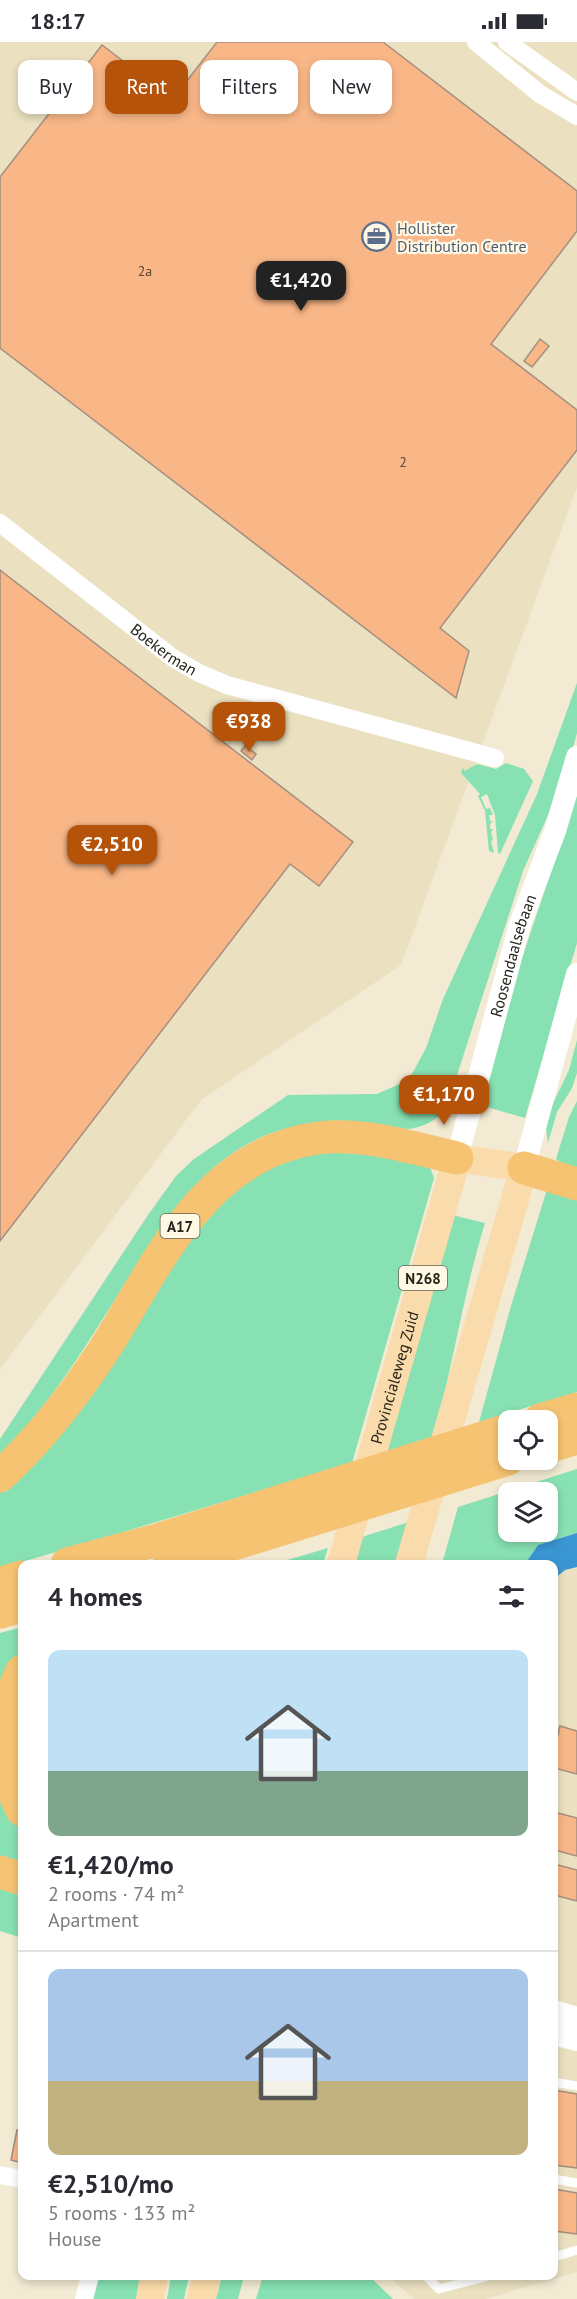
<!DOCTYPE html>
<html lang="en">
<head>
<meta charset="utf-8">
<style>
  :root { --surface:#fff; --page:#f7f7f7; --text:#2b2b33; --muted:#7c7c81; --line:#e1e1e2; --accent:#b45309 }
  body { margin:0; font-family:"PT Sans",sans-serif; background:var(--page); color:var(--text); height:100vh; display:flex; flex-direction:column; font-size:22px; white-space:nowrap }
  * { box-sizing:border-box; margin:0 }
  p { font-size:20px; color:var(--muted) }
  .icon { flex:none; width:33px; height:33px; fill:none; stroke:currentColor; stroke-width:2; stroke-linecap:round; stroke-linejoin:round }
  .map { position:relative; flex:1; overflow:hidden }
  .panel { position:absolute; left:18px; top:1518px; width:540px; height:720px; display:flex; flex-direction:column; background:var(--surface); border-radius:12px; box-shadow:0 3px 9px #0003 }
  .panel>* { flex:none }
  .guide { position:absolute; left:18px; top:18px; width:542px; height:54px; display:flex; gap:12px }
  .tools { position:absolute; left:498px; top:1368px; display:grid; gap:12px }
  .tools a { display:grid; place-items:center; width:60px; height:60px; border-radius:12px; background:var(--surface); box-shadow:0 3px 9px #0003; font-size:30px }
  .price { position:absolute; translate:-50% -51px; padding:0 14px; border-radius:12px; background:var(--accent); color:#fff; font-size:20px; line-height:39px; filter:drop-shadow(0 2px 3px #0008) }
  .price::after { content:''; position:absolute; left:50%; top:36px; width:18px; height:14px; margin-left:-9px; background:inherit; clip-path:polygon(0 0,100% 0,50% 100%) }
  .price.selected { background:#222; color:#fff }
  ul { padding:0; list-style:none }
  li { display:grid; align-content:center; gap:12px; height:318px; padding:0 30px }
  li+li { border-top:2px solid var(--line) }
  li span { display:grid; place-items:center; height:186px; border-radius:12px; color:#555 }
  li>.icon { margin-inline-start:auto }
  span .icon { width:108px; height:108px; fill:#fffc; stroke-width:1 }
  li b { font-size:26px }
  h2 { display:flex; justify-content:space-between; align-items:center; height:72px; padding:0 30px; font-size:26px }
  .tag { padding:0 21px; border-radius:12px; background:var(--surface); box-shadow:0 3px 9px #0003; font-size:21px; line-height:54px }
  .tag.selected { background:var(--accent); color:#fff }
  .status { display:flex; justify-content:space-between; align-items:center; height:42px; padding:0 30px; background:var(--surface); direction:ltr }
  .status svg { height:16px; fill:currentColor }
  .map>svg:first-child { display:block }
  .built { fill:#ebe1c1 }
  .green { fill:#87e1b2; fill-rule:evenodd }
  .water { fill:#3a96d2 }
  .building { fill:#f9b787; stroke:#a48f81; stroke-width:1.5 }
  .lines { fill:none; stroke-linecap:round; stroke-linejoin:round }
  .service { stroke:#fff; stroke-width:9 }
  .minor { stroke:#fff; stroke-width:18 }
  .tertiary { stroke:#fff; stroke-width:22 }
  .primary { stroke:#fadbab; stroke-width:28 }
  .motorway { stroke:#f6c373; stroke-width:33 }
  .labels { text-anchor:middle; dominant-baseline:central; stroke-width:4.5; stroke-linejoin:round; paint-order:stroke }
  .number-label { font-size:14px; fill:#5b4835 }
  .shield { fill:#fef8e4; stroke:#676357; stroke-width:1.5 }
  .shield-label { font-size:15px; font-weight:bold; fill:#26231a }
  .service-label { font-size:16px; fill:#4e5e75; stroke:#fef8e4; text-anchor:start }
  .street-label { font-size:16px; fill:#26231a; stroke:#fef8e4 }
</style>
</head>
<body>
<div class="status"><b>18:17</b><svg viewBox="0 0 49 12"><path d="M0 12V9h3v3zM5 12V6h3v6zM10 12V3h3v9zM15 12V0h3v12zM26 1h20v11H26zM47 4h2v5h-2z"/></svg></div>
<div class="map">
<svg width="577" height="2257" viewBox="0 0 577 2257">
  <rect width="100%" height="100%" fill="#f2ead2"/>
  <path class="built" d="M0,0H577V445L401,923L201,1058L0,1327Z
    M577,1505V2230L486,2257H414L388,2234H554V1524Z"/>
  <path class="green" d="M577,641V691L563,740L523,829L448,1061C438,1078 428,1084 408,1087C367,1086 322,1075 281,1088C191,1115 147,1209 99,1283C70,1329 39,1374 0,1413V1397L148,1173L176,1134L194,1117L288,1053L377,1052L404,1040L413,1030L426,1006L443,957L537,752Z
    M506,721L524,727L533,739L500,812L498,811L495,773L487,752L481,755L486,767L490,766L493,773H489L490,779H493L490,782V787H493L491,790L493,798L491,799L494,811L489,809L485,769L478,754L480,752L461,731L463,726L465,729L477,722L496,727Z
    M577,753V901L525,1076L480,1063L521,919Z
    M577,998V1031L572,1046L557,1070L548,1101L545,1078L569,1028Z
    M577,1059V1131L556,1117L569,1075Z
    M352,1108L430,1125L434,1136L352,1421L67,1507L0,1526V1445L202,1169L285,1116Z
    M548,1144L577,1153V1350L479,1380L511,1264Z
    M452,1173L485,1181C463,1252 453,1325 433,1395L386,1410Z
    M577,1427V1491L538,1503L525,1522H442L458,1465ZM508,1450H548V1490H508Z
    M409,1480L397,1522H354L362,1495Z
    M328,1506L323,1522H274Z
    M22,1585V1615L0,1654V1591Z
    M0,1744L12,1772L22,1787V1826L0,1819Z
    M0,1845L22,1851V1896L0,1889Z
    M93,2234H147L144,2257H88Z
    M171,2234H189L184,2257H167Z
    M222,2234H244L238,2257H216Z
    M263,2234H369L393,2257H256Z"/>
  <path class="water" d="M577,1491V1525L565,1528L554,1537V1522H525L538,1503Z"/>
  <path class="building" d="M217,0H383L577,149V189L491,302L577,368V408L440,586L469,609L456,656L0,306V135L102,3L173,57Z
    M540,297L549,304L532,325L524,319Z
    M0,528L353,800L319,844L290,822L0,1199Z
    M245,704L256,712L252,718L241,709Z
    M560,1684L577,1689V1732L554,1726V1710Z
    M554,1770L577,1776V1814L554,1808Z
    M554,1822L577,1828V1859L554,1853Z
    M554,2048L577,2052V2126L554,2123Z
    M17,2088L22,2089V2121L11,2118Z
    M554,2147L577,2151V2192L554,2189Z"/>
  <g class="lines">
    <path class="service" d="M554,2040L577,2044
      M554,2137L577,2141
      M554,2215L577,2208
      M426,2234L439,2247L488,2234"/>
    <g class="minor">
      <path d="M476,0L540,52L577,74"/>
      <path d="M507,0L577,50"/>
      <path id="s1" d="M0,481L173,616L199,631L227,643L495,716"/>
      <path d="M0,2133L22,2137"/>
      <path d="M84,2257L90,2234"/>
    </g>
    <g class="tertiary">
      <path id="s2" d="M457,1116L520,882L555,789L577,715"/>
      <path d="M524,1126L577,932"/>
      <path d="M554,1969L577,1976"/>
      <path d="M554,1992L577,1998"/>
    </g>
    <g class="primary">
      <path id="s3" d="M341,1522L457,1116L524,1126L409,1522"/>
      <path d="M150,2257L154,2234"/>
      <path d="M201,2257L207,2234"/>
    </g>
    <path class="motorway" d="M524,1126L577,1142
      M540,1378L577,1367
      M548,1405L577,1396
      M0,1434C39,1398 75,1352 104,1308C159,1221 203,1112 318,1096C364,1090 412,1106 457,1116
      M67,1522L154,1499L508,1388
      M169,1522L508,1417
      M0,1541L22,1535
      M0,1570L22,1564
      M22,1629C0,1672 0,1726 22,1768
      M0,1830L22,1837"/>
  </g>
  <defs>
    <symbol id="office-ring" viewBox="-11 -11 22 22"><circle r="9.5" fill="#fef8e4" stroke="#5c6f8a" stroke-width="1.5"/><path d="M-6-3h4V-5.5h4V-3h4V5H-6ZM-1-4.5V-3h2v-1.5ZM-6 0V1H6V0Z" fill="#5c6f8a"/></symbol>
  </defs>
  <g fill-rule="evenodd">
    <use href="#office-ring" x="360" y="178" width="33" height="33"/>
  </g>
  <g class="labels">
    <g class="number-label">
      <text x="145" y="229">2a</text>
      <text x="403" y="420">2</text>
    </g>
    <g class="shield">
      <rect x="160.5" y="1172" width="39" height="24" rx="4.5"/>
      <rect x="399" y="1224" width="48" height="24" rx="4.5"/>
    </g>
    <g class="shield-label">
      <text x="180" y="1184">A17</text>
      <text x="423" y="1236">N268</text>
    </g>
    <g class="service-label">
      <text x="397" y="186">Hollister<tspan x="397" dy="18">Distribution Centre</tspan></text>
    </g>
    <g class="street-label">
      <text stroke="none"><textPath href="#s1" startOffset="207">Boekerman</textPath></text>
      <text stroke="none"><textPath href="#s2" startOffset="210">Roosendaalsebaan</textPath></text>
      <text stroke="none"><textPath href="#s3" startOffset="194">Provincialeweg Zuid</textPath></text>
    </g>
  </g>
</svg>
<div class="tools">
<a><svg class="icon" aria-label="locate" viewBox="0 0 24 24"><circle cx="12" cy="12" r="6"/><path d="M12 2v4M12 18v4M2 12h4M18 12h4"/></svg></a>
<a><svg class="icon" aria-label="layers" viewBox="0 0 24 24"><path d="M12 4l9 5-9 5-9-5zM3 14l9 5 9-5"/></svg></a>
</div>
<b class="price selected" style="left:301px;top:270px">€1,420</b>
<b class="price" style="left:249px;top:711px">€938</b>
<b class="price" style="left:112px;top:834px">€2,510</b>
<b class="price" style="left:444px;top:1084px">€1,170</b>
<div class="guide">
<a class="tag">Buy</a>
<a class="tag selected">Rent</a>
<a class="tag">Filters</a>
<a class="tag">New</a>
</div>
<section class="panel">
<h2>4 homes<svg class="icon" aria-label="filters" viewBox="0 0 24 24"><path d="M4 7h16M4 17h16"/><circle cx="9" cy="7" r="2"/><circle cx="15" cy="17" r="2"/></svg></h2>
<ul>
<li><span style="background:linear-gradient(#bfe0f5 65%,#7fa58c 0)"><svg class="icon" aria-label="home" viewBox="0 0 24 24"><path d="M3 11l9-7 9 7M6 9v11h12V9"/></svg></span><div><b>€1,420/mo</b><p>2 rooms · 74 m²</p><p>Apartment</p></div></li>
<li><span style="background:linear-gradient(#a9c7e8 60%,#c2b280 0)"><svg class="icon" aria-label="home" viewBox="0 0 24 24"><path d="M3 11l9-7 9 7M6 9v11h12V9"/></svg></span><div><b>€2,510/mo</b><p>5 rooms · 133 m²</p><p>House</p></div></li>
</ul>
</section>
</div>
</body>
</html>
